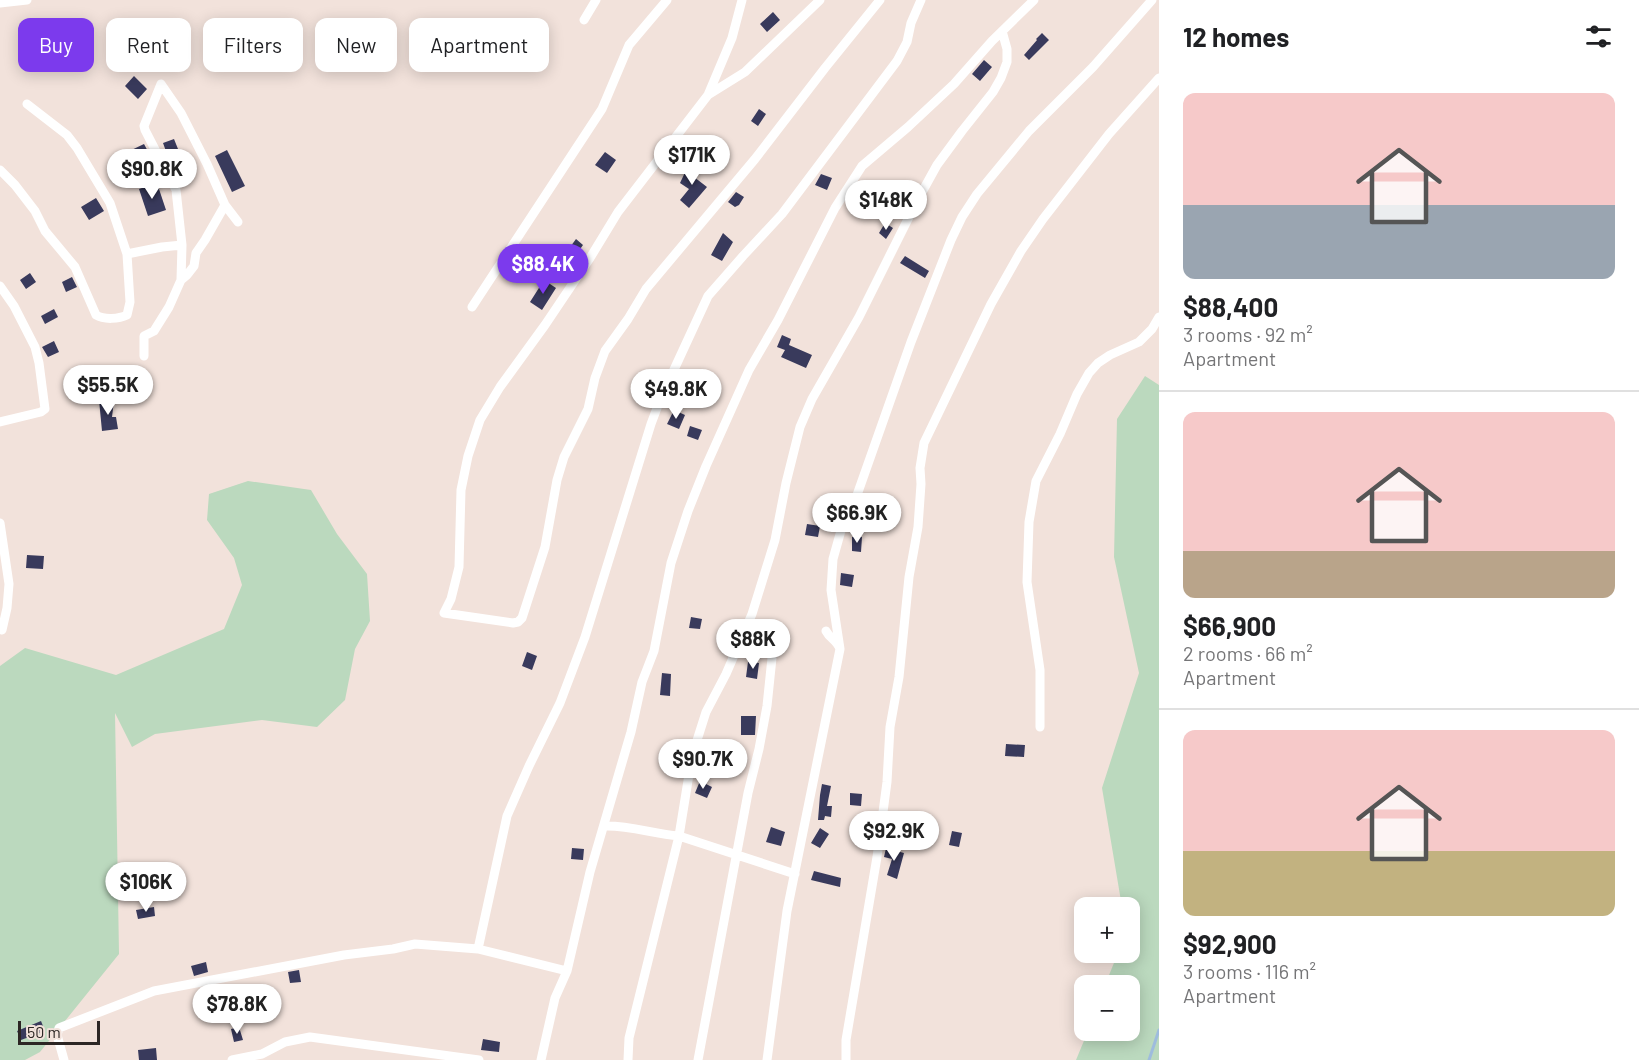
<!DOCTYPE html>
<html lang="en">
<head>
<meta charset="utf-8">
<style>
  :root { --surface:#fff; --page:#f6f6f6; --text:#202124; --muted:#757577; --line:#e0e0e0; --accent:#7c3aed }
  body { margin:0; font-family:Barlow,sans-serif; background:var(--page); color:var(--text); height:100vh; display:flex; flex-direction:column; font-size:22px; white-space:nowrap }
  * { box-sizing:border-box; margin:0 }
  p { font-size:20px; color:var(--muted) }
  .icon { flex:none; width:33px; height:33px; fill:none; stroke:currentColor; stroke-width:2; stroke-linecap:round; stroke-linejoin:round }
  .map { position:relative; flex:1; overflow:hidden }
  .details { display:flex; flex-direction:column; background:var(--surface); width:480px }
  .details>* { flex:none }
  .guide { position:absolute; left:18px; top:18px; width:570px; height:54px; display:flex; gap:12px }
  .tools { position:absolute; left:1074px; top:897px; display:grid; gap:12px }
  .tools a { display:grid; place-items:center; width:66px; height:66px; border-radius:12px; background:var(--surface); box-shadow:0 3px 15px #0003; font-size:30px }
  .scale { position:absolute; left:18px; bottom:15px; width:82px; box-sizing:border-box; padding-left:6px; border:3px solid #2c2624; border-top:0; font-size:16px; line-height:21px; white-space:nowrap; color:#2c2624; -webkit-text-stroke:4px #f2e2db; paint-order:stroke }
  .price { position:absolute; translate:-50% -51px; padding:0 14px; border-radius:21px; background:#fff; color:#222; font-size:20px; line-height:39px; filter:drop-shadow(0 2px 3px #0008) }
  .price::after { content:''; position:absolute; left:50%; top:36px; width:18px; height:14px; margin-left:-9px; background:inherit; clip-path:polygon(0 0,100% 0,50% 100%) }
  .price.selected { background:var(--accent); color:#fff }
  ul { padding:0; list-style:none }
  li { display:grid; align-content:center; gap:12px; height:318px; padding:0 24px }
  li+li { border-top:2px solid var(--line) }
  li span { display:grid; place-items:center; height:186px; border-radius:12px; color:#555 }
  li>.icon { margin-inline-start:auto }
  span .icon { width:108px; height:108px; fill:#fffc; stroke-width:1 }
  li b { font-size:26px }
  h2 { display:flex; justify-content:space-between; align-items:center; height:72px; padding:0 24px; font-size:26px }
  .pill { padding:0 21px; border-radius:12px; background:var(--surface); box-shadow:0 3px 15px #0003; font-size:21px; line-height:54px }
  .pill.selected { background:var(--accent); color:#fff }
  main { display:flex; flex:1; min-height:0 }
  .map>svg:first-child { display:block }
  .green { fill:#bbd9be }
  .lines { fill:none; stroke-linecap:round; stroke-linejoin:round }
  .stream { stroke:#9ebcdd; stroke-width:3 }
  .building { fill:#393a5c }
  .street { stroke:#fff; stroke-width:9 }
</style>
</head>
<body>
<main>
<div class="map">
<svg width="1159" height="1060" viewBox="0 0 1159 1060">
  <rect width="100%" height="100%" fill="#f2e2db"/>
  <path class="green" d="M1145,376L1159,385V1060H1076L1088,1031L1130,1030V986L1105,985L1118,953L1130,952V908L1122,907L1102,788L1139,673L1114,557L1117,419Z
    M248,481L311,490L337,534L367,574L370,621L355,649L345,700L317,727L262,720L155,734L132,747L115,713L119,954L40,1052L25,1060H0V666L25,648L116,675L224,629L242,585L234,558L207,520L209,494Z"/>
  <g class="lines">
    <path class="stream" d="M1149,1060L1159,1030"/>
  </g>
  <path class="building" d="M773,12L780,20L767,32L760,24Z
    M1042,33L1049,40L1029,60L1024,55L1037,40L1036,39Z
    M984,60L992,67L980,81L972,74Z
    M134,76L147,89L138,99L125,86Z
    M759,109L766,114L758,126L751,121Z
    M174,139L178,149L167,154L163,143Z
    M144,144L151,157L128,169L121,155Z
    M227,150L245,186L232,192L215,156Z
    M605,152L616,160L607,173L595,165Z
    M690,162L699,166L694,177L707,187L689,208L680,200L689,189L680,183Z
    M821,174L832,178L827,190L815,185Z
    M157,183L166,210L148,216L139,189Z
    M736,192L744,197L739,205L735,207L728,202Z
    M96,198L104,211L89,220L81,207Z
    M885,223L893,228L886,239L879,233Z
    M723,233L733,242L722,261L711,255Z
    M576,239L583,245L578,252L582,255L573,266L564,259L570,252L568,250Z
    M905,256L929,271L925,278L900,263Z
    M30,273L36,282L26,289L20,280Z
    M72,277L77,287L66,292L62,282Z
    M544,280L556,288L542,310L530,302Z
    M54,309L58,317L45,324L41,316Z
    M782,335L791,339L789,345L812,355L806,368L781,357L785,350L777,347Z
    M54,341L59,352L48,357L42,347Z
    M99,400L114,401L112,417H116L118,429L102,431Z
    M674,410L685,415L679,429L667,424Z
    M690,426L702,430L698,440L687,436Z
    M807,524L820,526L818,537L805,535Z
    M852,537H862L861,552L852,551Z
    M27,555L44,556L43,569L26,568Z
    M841,573L854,575L852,587L840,585Z
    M691,617L702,619L700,629L689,628Z
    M527,652L537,656L532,670L522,666Z
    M748,662L759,663L757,679L746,677Z
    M662,673L671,674L670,696L660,695Z
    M741,716H756L755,735H741Z
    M1006,744L1025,745L1024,757L1005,756Z
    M700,781L712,787L707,798L695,793Z
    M822,784L831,786L827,806H832L831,817L825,816L824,820H818L820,795Z
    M850,793L862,794L861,806L850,805Z
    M771,827L785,832L781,846L766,842Z
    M820,828L829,834L820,848L811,843Z
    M952,831L962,833L959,847L949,845Z
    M572,848L584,849L583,860L571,859Z
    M886,848L904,853L897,879L887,875L892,859L884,857Z
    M814,871L841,878L840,887L811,880Z
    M154,907L155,916L138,919L136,910Z
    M206,962L208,972L194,976L191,966Z
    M299,970L301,982L290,983L288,972Z
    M41,1021L45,1031L21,1040L17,1031Z
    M239,1027L243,1040L234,1042L231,1029Z
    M483,1039L500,1042L499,1052L481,1050Z
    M156,1048L157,1060H139L138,1050Z"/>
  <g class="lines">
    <path class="street" d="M820,0L745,72L708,95L618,212L590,258L545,325L500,387L480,420L468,456L461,490L459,567L451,599L444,613L513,623L518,622L522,618L545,547L557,480L564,457L588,409L595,378L605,351L628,319L646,289L755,159L825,68L880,0
      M0,3L27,0
      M584,20L596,0
      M161,84L181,113L207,164L225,205L238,222
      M708,95L732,38L742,0
      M0,170L15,185L35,211L45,231L75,267L96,315C104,320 119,319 127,315L130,302L127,254L110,203L77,148L67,135L27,104
      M127,254L162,247L182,245
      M181,280L187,275L194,266L196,253L205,240L225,205
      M0,286L14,306L35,347L39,363L45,409L41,412L0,422
      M472,307L602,109L629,45L667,0
      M144,356V336L154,331L169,307L181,280L182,245L176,190L145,130L144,126L161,84
      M0,523L9,584L7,608L2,630
      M840,649L831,590L833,559L842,527L857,495L911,342L951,240L962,217L977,194L1029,131L1093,67L1152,0
      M1040,727V670L1027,582L1029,522L1036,481L1060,434L1077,394L1089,373L1098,363L1110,355L1139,342L1152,329L1159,317
      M604,826C630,825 653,834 679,836L795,874
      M478,949L507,816L529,766L560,703L585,637L651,424L660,400L708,296L743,256L782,214L897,61L907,42L911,23L921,0
      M64,1060L57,1035L59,1028L154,991L344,955L393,949L415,944L478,949L567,971
      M232,1060L262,1054L285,1042L310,1037L479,1060
      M541,1060L555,998L567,971L590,872L631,732L642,682L654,651L671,563L688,511L706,466L749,370L778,320L835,208L862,166L908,127L954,84L992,41L1034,0
      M628,1060L629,1038L679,836L692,756L706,712L726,674L752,614L775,540L786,483L800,427L812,399L859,317L916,203L937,165L962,131L993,92L1001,78L1007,62V49L1002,31
      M698,1060L748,793L759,749L767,706L772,658L771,649L766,643L745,631
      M767,1060L787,911L840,649C837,640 830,639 826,631
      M846,1060V1040L877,857L887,782L890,727L899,677L909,577L918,527L921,484L920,468L924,443L991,304L1021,251L1043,219L1109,134L1159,78"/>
  </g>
</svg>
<div class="tools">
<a>+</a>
<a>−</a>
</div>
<div class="scale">50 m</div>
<b class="price" style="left:692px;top:186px">$171K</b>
<b class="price" style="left:152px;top:200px">$90.8K</b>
<b class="price" style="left:886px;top:231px">$148K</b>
<b class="price selected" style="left:543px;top:295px">$88.4K</b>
<b class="price" style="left:108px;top:416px">$55.5K</b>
<b class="price" style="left:676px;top:420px">$49.8K</b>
<b class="price" style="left:857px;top:544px">$66.9K</b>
<b class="price" style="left:753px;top:670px">$88K</b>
<b class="price" style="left:703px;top:790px">$90.7K</b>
<b class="price" style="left:894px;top:862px">$92.9K</b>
<b class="price" style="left:146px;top:913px">$106K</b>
<b class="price" style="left:237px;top:1035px">$78.8K</b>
<div class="guide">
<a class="pill selected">Buy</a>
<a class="pill">Rent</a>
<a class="pill">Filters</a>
<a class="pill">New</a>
<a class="pill">Apartment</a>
</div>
</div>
<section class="details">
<h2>12 homes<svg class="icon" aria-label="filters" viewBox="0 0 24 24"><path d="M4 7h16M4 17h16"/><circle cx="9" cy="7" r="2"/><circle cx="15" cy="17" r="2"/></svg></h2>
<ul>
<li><span style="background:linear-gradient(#f6c9c9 60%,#9aa5b1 0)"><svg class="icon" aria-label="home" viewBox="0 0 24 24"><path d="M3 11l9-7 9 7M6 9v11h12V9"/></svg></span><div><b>$88,400</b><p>3 rooms · 92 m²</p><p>Apartment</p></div></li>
<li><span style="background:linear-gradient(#f6c9c9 75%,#b9a48a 0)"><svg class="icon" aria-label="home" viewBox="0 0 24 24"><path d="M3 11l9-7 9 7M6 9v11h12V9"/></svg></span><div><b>$66,900</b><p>2 rooms · 66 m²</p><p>Apartment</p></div></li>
<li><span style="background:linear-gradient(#f6c9c9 65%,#c2b280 0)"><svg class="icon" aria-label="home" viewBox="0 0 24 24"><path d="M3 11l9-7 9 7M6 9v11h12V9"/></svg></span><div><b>$92,900</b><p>3 rooms · 116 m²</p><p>Apartment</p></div></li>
</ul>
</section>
</main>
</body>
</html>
